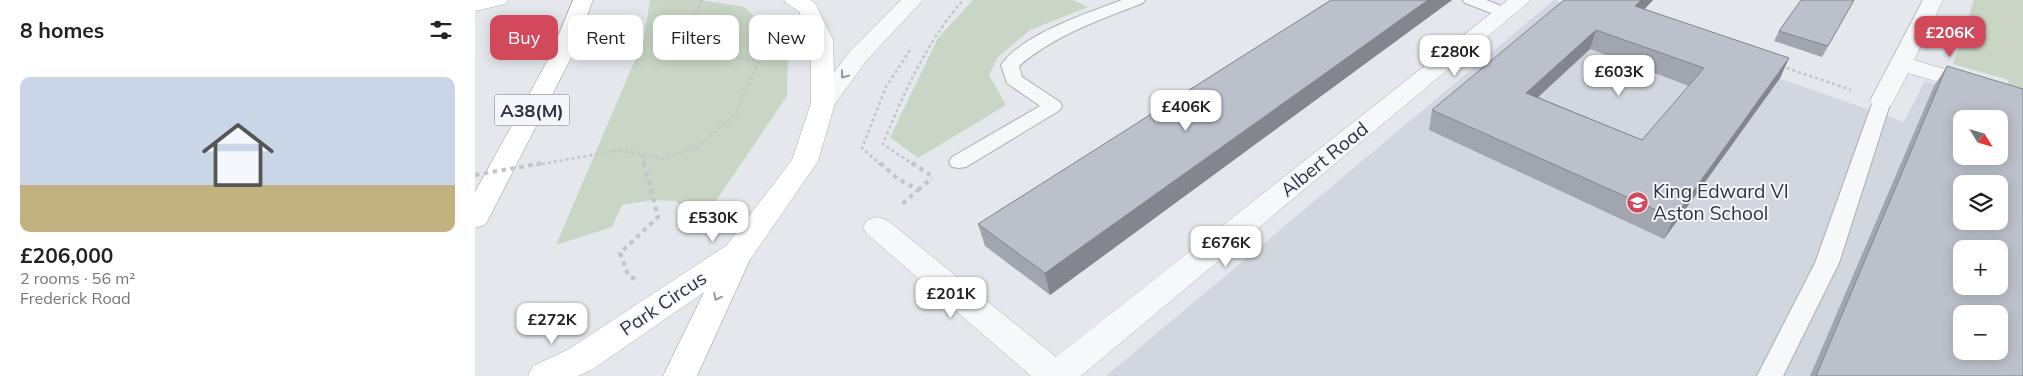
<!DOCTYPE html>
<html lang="en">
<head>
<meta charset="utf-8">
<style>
  :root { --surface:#fff; --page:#f2f2f2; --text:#222; --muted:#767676; --accent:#d1495b }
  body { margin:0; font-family:Mulish,sans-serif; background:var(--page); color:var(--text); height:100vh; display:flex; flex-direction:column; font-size:19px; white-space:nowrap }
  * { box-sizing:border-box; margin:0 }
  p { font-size:16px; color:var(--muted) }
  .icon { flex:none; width:28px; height:28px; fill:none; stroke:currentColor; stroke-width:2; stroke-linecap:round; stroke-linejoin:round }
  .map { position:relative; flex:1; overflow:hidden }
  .drawer { display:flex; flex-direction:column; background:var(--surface); width:475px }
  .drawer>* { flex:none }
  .top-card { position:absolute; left:15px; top:15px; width:475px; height:45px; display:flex; gap:10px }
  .needle { width:32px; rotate:127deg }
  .buttons { position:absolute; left:1478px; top:110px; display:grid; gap:10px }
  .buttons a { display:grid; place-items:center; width:55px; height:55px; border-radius:10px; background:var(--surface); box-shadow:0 2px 12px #0003; font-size:25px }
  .price { position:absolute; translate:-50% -42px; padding:0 11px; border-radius:10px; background:#fff; color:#222; font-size:16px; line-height:32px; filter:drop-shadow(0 1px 2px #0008) }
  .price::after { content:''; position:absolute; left:50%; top:30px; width:15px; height:11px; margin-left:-8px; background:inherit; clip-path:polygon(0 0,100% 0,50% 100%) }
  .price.active { background:var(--accent); color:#fff }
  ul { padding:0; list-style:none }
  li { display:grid; align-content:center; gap:10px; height:265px; padding:0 20px }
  li span { display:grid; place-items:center; height:155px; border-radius:10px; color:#555 }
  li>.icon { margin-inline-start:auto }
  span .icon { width:90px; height:90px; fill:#fffc; stroke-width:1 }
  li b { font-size:21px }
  h2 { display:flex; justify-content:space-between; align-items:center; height:60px; padding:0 20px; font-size:21px }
  .pill { padding:0 18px; border-radius:10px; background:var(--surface); box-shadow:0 2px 12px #0003; font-size:18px; line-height:45px }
  .pill.active { background:var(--accent); color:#fff }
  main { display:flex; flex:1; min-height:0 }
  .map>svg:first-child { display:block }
  .built { fill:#d2d6de; fill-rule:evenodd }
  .green { fill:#c9d6c5 }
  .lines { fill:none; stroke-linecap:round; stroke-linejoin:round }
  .service-casing { stroke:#a9aeb7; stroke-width:2 }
  .minor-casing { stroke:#a9aeb7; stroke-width:1 }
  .tertiary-casing { stroke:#a9aeb7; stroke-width:1 }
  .secondary-casing { stroke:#a9aeb7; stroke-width:1 }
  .motorway-casing { stroke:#8b94a3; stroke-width:1 }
  .path-far1 { stroke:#c2c5cb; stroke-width:2.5; stroke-dasharray:3 3; stroke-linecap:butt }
  .path { stroke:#c2c5cb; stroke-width:4; stroke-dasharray:4.5 4.5; stroke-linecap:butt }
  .service { fill:#f7f8fa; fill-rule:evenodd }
  .minor { fill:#f7f8fa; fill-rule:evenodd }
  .tertiary { fill:#f7f8fa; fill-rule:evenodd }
  .secondary { fill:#fff; fill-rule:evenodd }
  .motorway { fill:#fff; fill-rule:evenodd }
  .path-bridge-far1 { stroke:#c2c5cb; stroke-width:2.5; stroke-dasharray:3 3; stroke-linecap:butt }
  .path-bridge { stroke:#c2c5cb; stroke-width:4; stroke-dasharray:4.5 4.5; stroke-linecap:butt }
  .wall { fill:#a1a5ae; fill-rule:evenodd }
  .shaded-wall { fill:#83868d }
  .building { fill:#bbc0ca; stroke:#83868d; fill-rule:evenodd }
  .oneway { stroke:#9196a0 }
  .oneway2 { stroke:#959aa2 }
  .labels { text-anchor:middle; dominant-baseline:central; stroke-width:4; stroke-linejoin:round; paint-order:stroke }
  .shield { fill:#f4f6f9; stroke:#676e7b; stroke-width:1 }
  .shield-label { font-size:18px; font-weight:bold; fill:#2b3445 }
  .street-label { font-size:19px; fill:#2b3445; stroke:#f4f6f9 }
  .poi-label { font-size:19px; fill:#2b3445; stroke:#f4f6f9; text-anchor:start }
</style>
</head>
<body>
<main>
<section class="drawer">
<h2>8 homes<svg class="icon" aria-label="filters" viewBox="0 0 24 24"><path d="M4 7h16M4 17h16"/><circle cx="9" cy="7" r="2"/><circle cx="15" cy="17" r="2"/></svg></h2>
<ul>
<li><span style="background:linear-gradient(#c9d6e8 70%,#c2b280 0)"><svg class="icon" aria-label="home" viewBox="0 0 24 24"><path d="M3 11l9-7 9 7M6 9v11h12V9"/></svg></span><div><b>£206,000</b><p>2 rooms · 56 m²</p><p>Frederick Road</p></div></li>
</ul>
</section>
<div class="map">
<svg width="1548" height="376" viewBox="0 0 1548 376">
  <rect width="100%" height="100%" fill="#e4e7ec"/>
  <path class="built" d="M1079,0L1429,122L1450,81L1524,104L1548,376H631ZM1486,119H1524V156H1486ZM1486,184H1524V221H1486ZM1486,249H1524V286H1486ZM1486,314H1524V351H1486Z"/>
  <path class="green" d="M175,0H226L269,7L313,48L312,96L228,220L200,201L178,200L147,205L137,227L81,245L169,39Z
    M498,0H598L613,7L555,30L523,57L514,75L531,105L443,158L415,137L463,38Z
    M1499,0H1548V112L1524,104L1534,80L1478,64Z"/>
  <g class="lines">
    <defs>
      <path id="service" d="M647,0H670L668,3C624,20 580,35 544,66L547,77L585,102L587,106L585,110L491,167L484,168L477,167L474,162L477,157L565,106L532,83L526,65C547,34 613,13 647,0Z
        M988,0H1011L1036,10L1038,13L1036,16H1024L990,3Z
        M1407,95L1414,97L1416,101L1364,263L1308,376H1282L1340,263L1398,101L1400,97Z"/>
      <path id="minor" d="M1033,0H1056L606,376H556L392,234L388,227L392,220L402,217L412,220L581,357Z
        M1448,0H1468L1439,60L1509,81L1513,86L1509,91L1501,93L1433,73L1416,106L1407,108L1398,106L1395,101Z"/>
      <path id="tertiary" d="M426,0H448L392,60L357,108L348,110L339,108L336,103L376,50Z"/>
      <path id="secondary" d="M0,0H33L30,4L0,11Z
        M309,0H335L340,3L358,40L360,103L343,161L339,167L274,261L118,369L103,376H53L58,366L94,349L252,245L317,160L336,103V40L324,11L312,4Z"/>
      <path id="motorway" d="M98,0H118L96,58L14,218L10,225L0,228V192L74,58Z
        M263,242L274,245L278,253L222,376H188L248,253L252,245Z"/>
    </defs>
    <use href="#service" class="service-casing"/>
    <use href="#minor" class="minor-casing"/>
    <use href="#tertiary" class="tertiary-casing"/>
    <use href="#secondary" class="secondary-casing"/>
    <use href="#motorway" class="motorway-casing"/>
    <path class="path-far1" d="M227,0L216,23L228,45L272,60L313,56
      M1306,66L1376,90
      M145,150L189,159L222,147L260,115L285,59
      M167,155L169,165
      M406,165L387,148L411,87L437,47
      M439,165L408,144C429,92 451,43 488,0"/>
    <path class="path" d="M405,163L422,178L443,190L426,205
      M437,163L455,175
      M443,190L457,178
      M160,279L153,275L145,253L183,217L169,163"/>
    <use href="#service" class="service"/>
    <use href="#minor" class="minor"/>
    <use href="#tertiary" class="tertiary"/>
    <use href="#secondary" class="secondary"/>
    <use href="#motorway" class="motorway"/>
    <path class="path-bridge-far1" d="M61,165L145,150"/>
    <path class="path-bridge" d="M0,175L68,163"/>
  </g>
  <path class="wall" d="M856,0H977L575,295L510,246L503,224Z
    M1089,0H1178L1169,9L1314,58L1305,78L1189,239L954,130L957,110ZM1115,49L1214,86L1167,140L1063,97Z
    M1379,0L1347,57L1299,41L1304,31Z
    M1472,66L1548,376H1335L1459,86Z"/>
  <path class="shaded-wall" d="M953,0H977L575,295L570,273Z
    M1166,0H1178L1154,26L1160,6Z
    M1121,30L1115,49L1046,113L1051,93Z
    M1314,58L1305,78L1189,239L1199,218Z"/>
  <path class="building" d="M856,0H953L570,273L503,224Z
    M1089,0H1166L1160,6L1314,58L1199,218L957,110ZM1121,30L1229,68L1167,140L1051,93Z
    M1326,0H1379L1353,46L1304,31Z
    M1472,66L1548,89V376H1341ZM1486,119H1524V156H1486ZM1486,184H1524V221H1486ZM1486,249H1524V286H1486ZM1486,314H1524V351H1486Z"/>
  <defs><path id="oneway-chevron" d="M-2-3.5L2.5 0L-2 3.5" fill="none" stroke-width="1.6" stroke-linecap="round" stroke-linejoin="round" transform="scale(1.25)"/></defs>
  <use class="oneway" href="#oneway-chevron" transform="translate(369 75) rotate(127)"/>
  <use class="oneway2" href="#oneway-chevron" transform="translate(242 297) rotate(116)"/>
  <defs>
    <symbol id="school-disc" viewBox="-11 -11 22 22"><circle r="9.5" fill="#d1495b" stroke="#f4f6f9"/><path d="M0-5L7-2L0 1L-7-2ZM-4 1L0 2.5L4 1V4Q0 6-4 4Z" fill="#fff"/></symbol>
  </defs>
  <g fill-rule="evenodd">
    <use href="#school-disc" x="1150" y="190" width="25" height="25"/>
  </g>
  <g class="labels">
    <rect class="shield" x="19.5" y="94.5" width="75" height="31" rx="4"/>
    <g class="shield-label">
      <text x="57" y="110">A38(M)</text>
    </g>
    <g class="street-label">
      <text transform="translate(849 159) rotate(-39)">Albert Road</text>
      <text transform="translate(188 303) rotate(-34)">Park Circus</text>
    </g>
    <g class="poi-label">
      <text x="1178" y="191">King Edward VI<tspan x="1178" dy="22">Aston School</tspan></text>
    </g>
  </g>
</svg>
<div class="buttons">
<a><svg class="needle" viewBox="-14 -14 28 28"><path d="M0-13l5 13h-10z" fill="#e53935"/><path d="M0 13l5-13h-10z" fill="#767676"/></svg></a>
<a><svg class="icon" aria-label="layers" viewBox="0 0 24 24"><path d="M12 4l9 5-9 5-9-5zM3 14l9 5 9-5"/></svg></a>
<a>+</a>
<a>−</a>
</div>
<b class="price active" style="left:1475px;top:58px">£206K</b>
<b class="price" style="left:980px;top:77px">£280K</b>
<b class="price" style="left:1144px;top:97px">£603K</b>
<b class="price" style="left:711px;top:132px">£406K</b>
<b class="price" style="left:238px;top:243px">£530K</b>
<b class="price" style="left:751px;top:268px">£676K</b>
<b class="price" style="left:476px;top:319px">£201K</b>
<b class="price" style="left:77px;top:345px">£272K</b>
<div class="top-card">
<a class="pill active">Buy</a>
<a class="pill">Rent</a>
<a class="pill">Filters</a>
<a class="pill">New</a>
</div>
</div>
</main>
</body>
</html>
